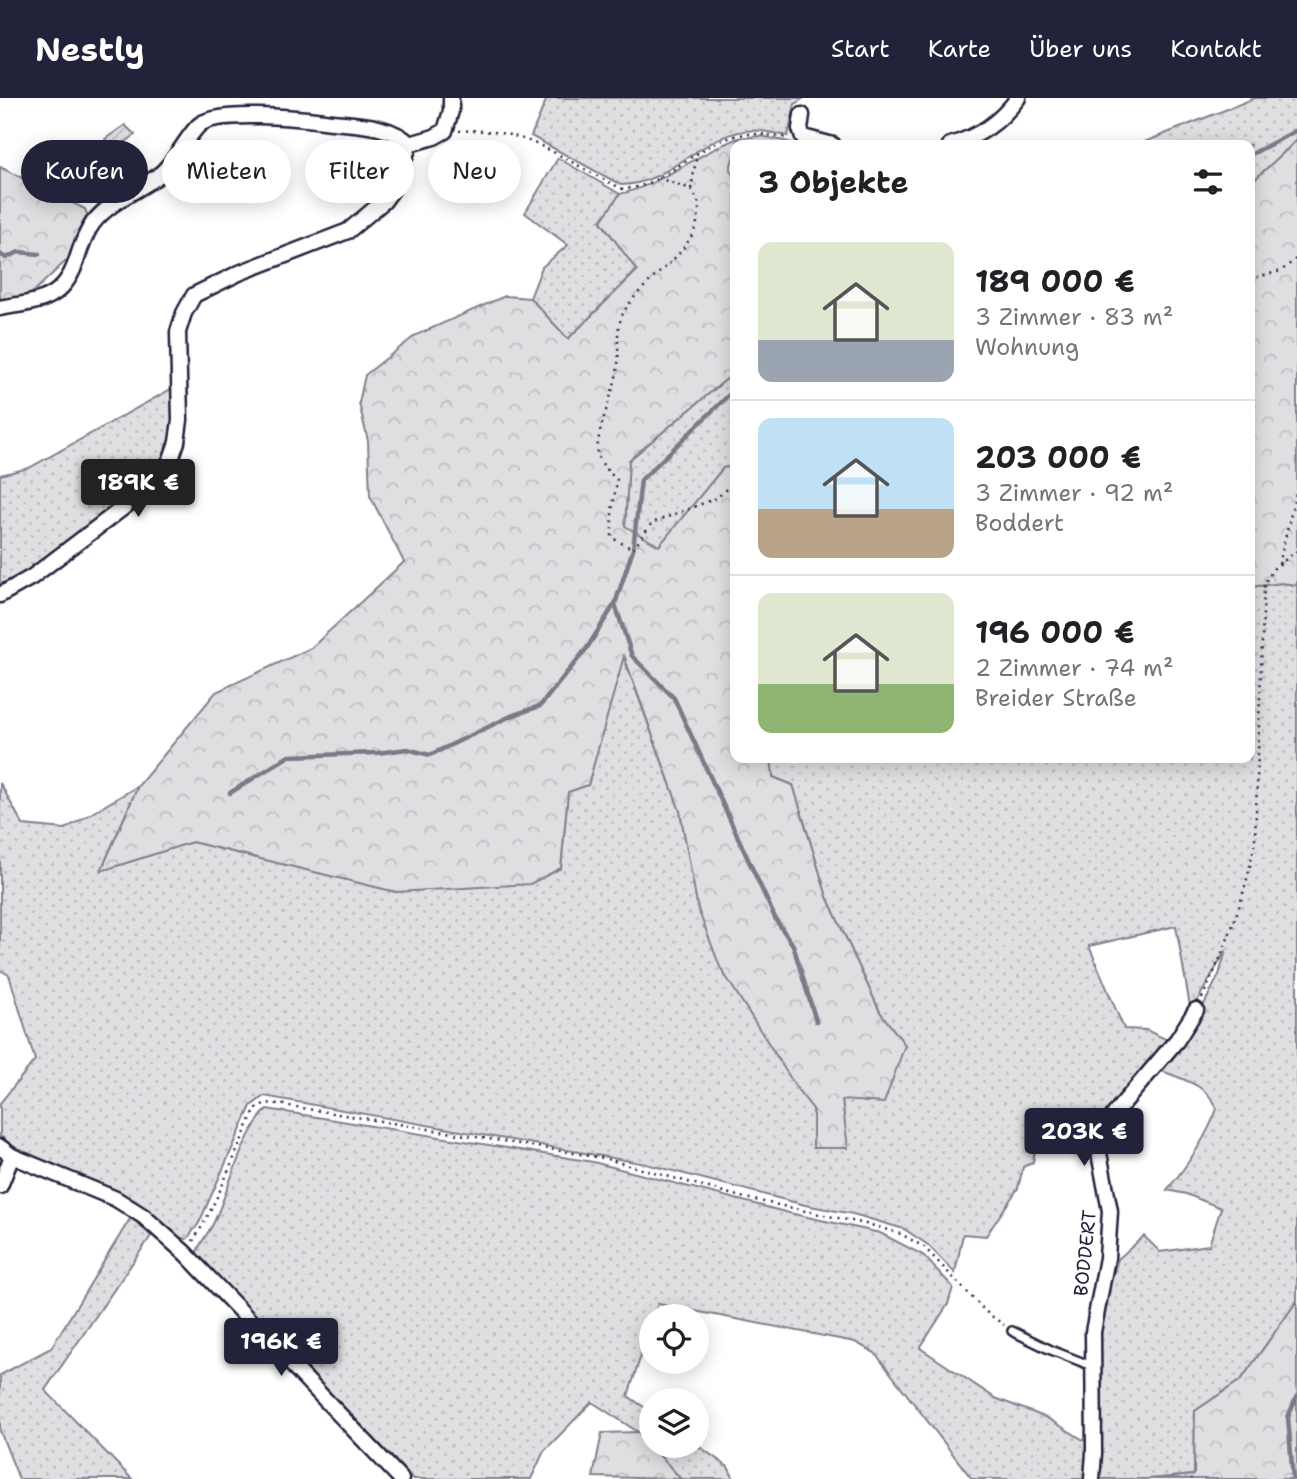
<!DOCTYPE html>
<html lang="de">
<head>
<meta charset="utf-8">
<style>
  :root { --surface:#fff; --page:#f2f2f2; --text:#202124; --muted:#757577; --line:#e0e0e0; --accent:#22223b }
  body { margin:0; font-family:"Shantell Sans",sans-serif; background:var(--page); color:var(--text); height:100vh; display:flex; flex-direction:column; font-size:26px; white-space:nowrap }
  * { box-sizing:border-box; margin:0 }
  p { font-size:23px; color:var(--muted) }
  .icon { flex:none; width:38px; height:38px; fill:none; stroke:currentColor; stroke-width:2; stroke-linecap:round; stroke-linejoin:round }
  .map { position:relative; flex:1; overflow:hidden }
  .drawer { position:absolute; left:730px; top:42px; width:525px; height:623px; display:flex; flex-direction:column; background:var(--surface); border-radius:14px; box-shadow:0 4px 18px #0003 }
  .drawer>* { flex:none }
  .top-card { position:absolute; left:21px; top:42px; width:604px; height:63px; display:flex; gap:14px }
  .fabs { position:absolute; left:639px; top:1206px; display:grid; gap:14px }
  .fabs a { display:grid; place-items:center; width:70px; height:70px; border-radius:50%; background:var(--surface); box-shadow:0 4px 18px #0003; font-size:35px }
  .price { position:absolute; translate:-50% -60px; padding:0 16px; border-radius:7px; background:var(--accent); color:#fff; font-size:23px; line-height:46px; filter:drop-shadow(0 2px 4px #0008) }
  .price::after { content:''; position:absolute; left:50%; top:42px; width:21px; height:16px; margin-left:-10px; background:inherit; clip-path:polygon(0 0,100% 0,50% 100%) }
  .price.current { background:#222; color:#fff }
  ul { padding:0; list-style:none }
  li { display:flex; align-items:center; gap:21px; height:175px; padding:0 28px }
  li+li { border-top:2px solid var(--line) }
  li span { display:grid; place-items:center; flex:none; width:196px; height:140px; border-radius:14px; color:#555 }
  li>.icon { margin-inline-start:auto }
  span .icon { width:84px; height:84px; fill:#fffc; stroke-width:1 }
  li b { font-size:30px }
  h2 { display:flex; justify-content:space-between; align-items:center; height:84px; padding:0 28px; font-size:30px }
  .chip { padding:0 24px; border-radius:32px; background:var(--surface); box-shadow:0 4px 18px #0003; font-size:24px; line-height:63px }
  .chip.current { background:var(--accent); color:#fff }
  header { display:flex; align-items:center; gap:42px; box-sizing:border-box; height:98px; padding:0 35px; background:var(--accent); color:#fff }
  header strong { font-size:33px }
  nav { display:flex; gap:38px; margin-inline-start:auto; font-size:24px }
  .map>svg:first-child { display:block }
  .grass { fill:url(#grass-dots); stroke:#80808e; stroke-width:2 }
  .forest { fill:url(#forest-crowns); stroke:#80808e; stroke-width:2 }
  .garden { fill:url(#garden-furrows); stroke:#80808e; stroke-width:2 }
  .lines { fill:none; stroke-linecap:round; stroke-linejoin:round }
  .stream { stroke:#7a7a88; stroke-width:4.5 }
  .lane-casing { stroke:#22223b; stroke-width:12 }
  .street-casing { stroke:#22223b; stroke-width:19 }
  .path { stroke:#22223b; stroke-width:2.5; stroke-dasharray:2 5; stroke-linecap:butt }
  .lane { stroke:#fff; stroke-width:7 }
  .street { stroke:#fff; stroke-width:14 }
  .labels { text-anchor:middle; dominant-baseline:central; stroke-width:5; stroke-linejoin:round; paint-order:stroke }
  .street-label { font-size:19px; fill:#22223b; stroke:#fff }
</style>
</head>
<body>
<header>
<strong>Nestly</strong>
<nav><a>Start</a><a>Karte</a><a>Über uns</a><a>Kontakt</a></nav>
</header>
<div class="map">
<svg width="1297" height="1381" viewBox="0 0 1297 1381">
  <defs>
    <pattern id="grass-dots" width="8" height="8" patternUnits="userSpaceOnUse" patternTransform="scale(1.75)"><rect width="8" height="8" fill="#dfdfe2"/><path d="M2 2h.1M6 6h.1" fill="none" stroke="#bfbfc3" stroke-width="1.8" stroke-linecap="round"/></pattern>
    <pattern id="forest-crowns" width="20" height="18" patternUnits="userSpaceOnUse" patternTransform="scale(1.75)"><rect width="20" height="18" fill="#dfdfe2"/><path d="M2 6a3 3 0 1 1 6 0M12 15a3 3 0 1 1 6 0" fill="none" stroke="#bfbfc3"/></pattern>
    <pattern id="garden-furrows" width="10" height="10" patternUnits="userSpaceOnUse" patternTransform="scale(1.75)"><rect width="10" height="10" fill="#dfdfe2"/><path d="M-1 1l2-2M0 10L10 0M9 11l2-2" fill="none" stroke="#bfbfc3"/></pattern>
  </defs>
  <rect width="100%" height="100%" fill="#fff"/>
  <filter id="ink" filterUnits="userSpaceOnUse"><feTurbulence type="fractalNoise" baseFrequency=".0143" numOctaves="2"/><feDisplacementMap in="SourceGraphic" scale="14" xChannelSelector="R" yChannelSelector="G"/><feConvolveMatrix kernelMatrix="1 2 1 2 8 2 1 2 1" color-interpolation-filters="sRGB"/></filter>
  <g filter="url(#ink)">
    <path class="grass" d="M547,0H804L795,6L788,38C772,35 756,30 739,34C697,43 665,87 621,87L531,38Z
      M1255,0H1297V42L1250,86V47H1137Z
      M761,38L802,47H737L739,40Z
      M558,60L620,96L601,124L637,172L568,241L530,200L542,169L568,147L525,115Z
      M735,274V368L723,370L659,449L625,429L629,362Z
      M173,290L174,330L165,360L142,388L20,478L0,486V377L29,370Z
      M1281,485L1297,487V1203L1241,1282L1195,1313L1194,1377L1149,1381H1098L1101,1216L1118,1161L1144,1138L1160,1154L1209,1147L1221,1110L1186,1096L1167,1092C1187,1068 1206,1040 1217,1011C1207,985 1180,981 1157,971L1193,928L1219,877L1226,852L1191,914L1176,828L1089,848L1124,931L1146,932L1170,943L1116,1005L1079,1057L1035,1052L1033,1064L1023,1069L1018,1090L986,1138L963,1136L955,1175L928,1147L904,1131L853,1116L805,1107L646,1066L264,998L251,1008L199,1125L187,1141L174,1139L131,1102L16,1050L0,1038V1005L35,962L9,877L0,872V685L23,727L65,731L138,688L101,773L192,744L396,794L561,770L568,694L588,687L623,557L680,713L698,811L798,992L813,1011V1050H847L842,1002L905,947L880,914L827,799L793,687L773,679L771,660H1250V489Z
      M267,1011L593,1064L789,1115L880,1135L923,1157L953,1189L948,1206L920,1250L995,1300L1047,1320L1090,1346L1087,1381H972L875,1255L855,1244L658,1206L654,1218H651V1226L628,1298L651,1314V1348L697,1347L728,1369L734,1381H681L638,1334L592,1304L544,1353L531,1381H413L196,1157C199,1145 209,1135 214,1124C231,1087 240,1041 267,1011Z
      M131,1119L151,1138L45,1292L132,1381H19L0,1333V1277L51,1250Z"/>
    <path class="forest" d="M739,40L730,71L735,82V274L629,362L625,428L659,448L723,370L735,368V660H771L773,679L793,687L827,799L880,914L905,947L884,1005L842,1002L848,1050H813V1011L798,992L720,869L698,811L680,713L624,558L588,687L568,694L561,770L530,786L396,794L192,744L101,773L138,688L216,594L311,550L404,464L370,398L368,343L359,305L365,277L416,237L505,198L530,200L568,241L637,173L601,123L620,96C664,86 697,55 739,40Z
      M1297,42V487L1281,485L1250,489V86Z
      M0,69L85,111L87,116L68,161L28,199L0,205Z
      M1297,1203V1381H1149L1194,1377L1195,1313L1241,1282Z
      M638,1334L681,1381L593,1379L602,1335Z"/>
    <path class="garden" d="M125,27L135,37L112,54L105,41Z"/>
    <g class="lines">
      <path class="stream" d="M1250,57L1297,32
        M0,156L6,160L19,154L39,156
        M735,291L641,382L633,451L615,506L632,558L674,600L776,822L793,847L816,923
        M230,695L289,658L377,655L407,651L430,657L511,618L540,608L587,550L614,507
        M1293,1381L1288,1319L1297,1298"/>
      <defs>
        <path id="lane" d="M1012,1233L1051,1252L1092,1268"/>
        <path id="street" d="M802,17L800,31L803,39L833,47
          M950,47C980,38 999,25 1018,0
          M0,210C37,203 62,204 76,164C80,151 85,136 93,125C109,104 137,93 158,78C176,64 183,44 198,28C214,11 300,20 324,23C352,27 389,25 410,46
          M0,497L32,479L157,384L171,361L177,344L180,322L178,234L184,215L194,197L239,175L348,133L384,103L392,92L410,46L434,39L445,33L451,13V0
          M0,1049L12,1058L116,1101L143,1118L185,1155L401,1381
          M0,1088L12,1058
          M1092,1381L1094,1355L1093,1234L1107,1160L1110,1113L1099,1055L1101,1041L1106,1028L1119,1010L1177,942L1196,912"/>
      </defs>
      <use href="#lane" class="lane-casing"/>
      <use href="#street" class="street-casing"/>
      <path class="path" d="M459,33C529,28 564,64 623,91C665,89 695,47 736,38C754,33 771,38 789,40
        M658,80L691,91C694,96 700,104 699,110C699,155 645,178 625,212C613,232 621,251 617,274C614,294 594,339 598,357C601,367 610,375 617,382L612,413V440L633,451L652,425L717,400L735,382
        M691,91L697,56
        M1250,181L1281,173L1297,160
        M1279,466L1297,391
        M1202,900C1226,850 1247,796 1255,741L1264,486L1274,470L1297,453
        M193,1143C220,1101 234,1056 255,1012L260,1007L272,1005L603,1060L741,1099L875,1128L901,1136L924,1149L986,1214L1004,1227
        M1191,1380V1381"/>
      <use href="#lane" class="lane"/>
      <use href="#street" class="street"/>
    </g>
  </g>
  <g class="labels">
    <g class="street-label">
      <text transform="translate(1085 1155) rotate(-84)">BODDERT</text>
    </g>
  </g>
</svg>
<div class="fabs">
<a><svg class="icon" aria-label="locate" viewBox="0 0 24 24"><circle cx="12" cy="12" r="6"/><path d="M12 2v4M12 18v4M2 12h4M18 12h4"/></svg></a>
<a><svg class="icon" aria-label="layers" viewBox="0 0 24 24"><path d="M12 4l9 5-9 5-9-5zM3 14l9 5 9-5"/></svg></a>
</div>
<b class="price current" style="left:138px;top:421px">189K €</b>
<b class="price" style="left:1084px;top:1070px">203K €</b>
<b class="price" style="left:281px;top:1280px">196K €</b>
<div class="top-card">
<a class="chip current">Kaufen</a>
<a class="chip">Mieten</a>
<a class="chip">Filter</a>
<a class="chip">Neu</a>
</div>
<section class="drawer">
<h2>3 Objekte<svg class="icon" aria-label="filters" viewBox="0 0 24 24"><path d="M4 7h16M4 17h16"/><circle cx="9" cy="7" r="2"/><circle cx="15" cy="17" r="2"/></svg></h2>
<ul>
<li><span style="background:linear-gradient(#dfe7d0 70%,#9aa5b1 0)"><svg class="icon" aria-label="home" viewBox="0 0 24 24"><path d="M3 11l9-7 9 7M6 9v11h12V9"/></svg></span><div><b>189 000 €</b><p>3 Zimmer · 83 m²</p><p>Wohnung</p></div></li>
<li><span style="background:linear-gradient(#bfe0f5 65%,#b9a48a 0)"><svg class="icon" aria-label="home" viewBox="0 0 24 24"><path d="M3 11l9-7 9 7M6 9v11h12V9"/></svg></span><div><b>203 000 €</b><p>3 Zimmer · 92 m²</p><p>Boddert</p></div></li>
<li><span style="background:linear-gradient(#dfe7d0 65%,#8fb573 0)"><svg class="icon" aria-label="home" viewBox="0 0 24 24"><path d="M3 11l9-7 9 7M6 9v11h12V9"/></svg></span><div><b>196 000 €</b><p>2 Zimmer · 74 m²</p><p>Breider Straße</p></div></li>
</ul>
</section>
</div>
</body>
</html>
